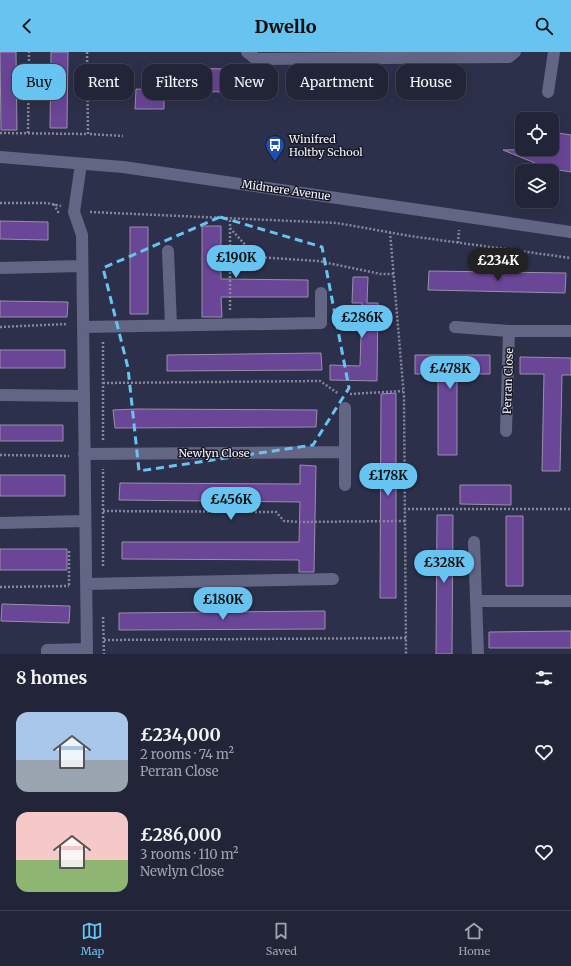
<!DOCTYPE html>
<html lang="en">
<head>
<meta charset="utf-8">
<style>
  :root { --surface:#222438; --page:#2a2c40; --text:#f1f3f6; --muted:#a2a4ae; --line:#3f4153; --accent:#67c4f0 }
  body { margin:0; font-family:Merriweather,serif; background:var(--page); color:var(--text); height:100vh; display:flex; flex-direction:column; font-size:15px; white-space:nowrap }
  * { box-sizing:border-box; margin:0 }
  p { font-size:13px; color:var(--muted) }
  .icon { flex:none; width:22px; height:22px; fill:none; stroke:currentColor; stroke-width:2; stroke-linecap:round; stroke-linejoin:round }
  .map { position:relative; height:602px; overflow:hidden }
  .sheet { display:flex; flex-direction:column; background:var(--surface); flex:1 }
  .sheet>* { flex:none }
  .hud { position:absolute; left:12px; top:12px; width:547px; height:36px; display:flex; gap:8px }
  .tools { position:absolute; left:515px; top:60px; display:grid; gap:8px }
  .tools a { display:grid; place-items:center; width:44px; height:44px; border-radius:8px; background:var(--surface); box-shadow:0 4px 16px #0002,0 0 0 1px var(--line); font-size:20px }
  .price { position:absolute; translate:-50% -34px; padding:0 9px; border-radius:14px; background:var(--accent); color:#111; font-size:13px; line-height:26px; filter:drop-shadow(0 1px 2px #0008) }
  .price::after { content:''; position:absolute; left:50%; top:24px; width:12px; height:9px; margin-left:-6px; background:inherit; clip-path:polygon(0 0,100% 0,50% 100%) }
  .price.active { background:#222; color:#fff }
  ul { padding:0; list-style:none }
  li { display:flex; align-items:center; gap:12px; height:100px; padding:0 16px }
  li span { display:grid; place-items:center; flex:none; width:112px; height:80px; border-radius:12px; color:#555 }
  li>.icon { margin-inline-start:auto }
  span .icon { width:48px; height:48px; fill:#fffc; stroke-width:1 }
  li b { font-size:17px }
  h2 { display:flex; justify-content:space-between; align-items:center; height:48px; padding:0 16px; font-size:17px }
  .tag { padding:0 14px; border-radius:12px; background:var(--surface); box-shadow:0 4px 16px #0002,0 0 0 1px var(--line); font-size:14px; line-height:36px }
  .tag.active { background:var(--accent); color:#111 }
  header { display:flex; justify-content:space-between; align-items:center; height:52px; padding:0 16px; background:var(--accent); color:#111; font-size:18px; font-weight:800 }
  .tab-bar { display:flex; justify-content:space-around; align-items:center; height:56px; border-top:1px solid var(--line); background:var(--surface); font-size:11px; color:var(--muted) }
  .tab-bar a { display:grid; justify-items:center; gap:2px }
  .tab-bar .active { color:var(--accent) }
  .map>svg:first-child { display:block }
  .building { fill:#6a4696; stroke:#998eac }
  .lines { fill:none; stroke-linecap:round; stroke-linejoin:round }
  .path { stroke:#85879a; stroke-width:2.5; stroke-dasharray:2 2; stroke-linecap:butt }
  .minor { stroke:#626684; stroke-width:12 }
  .marked { fill:none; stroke:#67c4f0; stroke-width:3; stroke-dasharray:8 5; stroke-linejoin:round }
  .labels { text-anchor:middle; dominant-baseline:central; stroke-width:3; stroke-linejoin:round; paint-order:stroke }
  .poi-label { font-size:11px; fill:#f2f3fe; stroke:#181925; text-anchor:start }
  .street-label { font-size:11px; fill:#f2f3fe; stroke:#181925 }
</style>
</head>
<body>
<header><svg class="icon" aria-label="back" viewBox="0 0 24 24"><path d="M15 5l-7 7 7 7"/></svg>Dwello<svg class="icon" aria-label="search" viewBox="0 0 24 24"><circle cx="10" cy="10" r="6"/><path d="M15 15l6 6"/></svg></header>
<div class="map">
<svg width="571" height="602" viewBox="0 0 571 602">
  <rect width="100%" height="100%" fill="#2d304a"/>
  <path class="building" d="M0,0H16L17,78H1Z
    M51,0H68L67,76H50Z
    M177,16L230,17L229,40L177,39Z
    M136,37L164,38V57H135Z
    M552,80L571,83V120L534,114L535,111L503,98L552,97Z
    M0,169L48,170V188L0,187Z
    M202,174H221V227L308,228V245H221L222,265H202Z
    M130,175H148V262H130Z
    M429,219L566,221L565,241L428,238Z
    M353,225H368L367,251H378L377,329L330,328V313L360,314L362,251H352Z
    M0,249L68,250L67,265H0Z
    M0,298H65V316H0Z
    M321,301L322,318L167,319V303Z
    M415,303H490V322H457V403H438V322H415Z
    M520,305L571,306V323H562L560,419H542L544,322H520Z
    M396,341V546H380L381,342Z
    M113,358L136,357L317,358L316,375L115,376Z
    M0,373H63V389H0Z
    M300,413L316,414L314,520H299V508L122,507V490H299L300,450L119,448L120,431L300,432Z
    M0,423H65V444H0Z
    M460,433H511V453L460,452Z
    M437,463H453L452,602H436Z
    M506,464H523V534H506Z
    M0,497H67V518H0Z
    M2,552L70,554L69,571L1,569Z
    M325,559V577L119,578V561Z
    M571,579V596H489V580Z"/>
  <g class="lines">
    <path class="path" d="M87,0L88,82L123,84
      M0,81L88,82
      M28,81L29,0
      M0,151H47L61,154
      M54,152L59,162
      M90,160L337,171L410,184L571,206
      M230,176L256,205L318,209L381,222H394
      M390,180L404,345L406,602
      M458,191L459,178
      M230,258V166
      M0,275L67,272
      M103,331L320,329L339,342
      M350,342L403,339
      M103,388V289
      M0,403L69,404
      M404,457H571
      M103,459L276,460L284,469L299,470L405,469
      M69,499V534
      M103,514V417
      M0,535L69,534
      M103,565L104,602
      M104,588L406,586"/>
    <path class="minor" d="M247,0L256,7L509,5L515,0
      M548,40L554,0
      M0,105L123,115L571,180
      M81,112L74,160L82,183L87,602
      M168,199L171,273
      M0,216L82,214
      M83,275L321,271V241
      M455,275L509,279H571
      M0,343L84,344
      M345,356V433
      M506,379L509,279
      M84,402L344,400
      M0,471L85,469
      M474,490L478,602
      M86,532L333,527
      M476,549H571
      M47,602V598L87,597"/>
  </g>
  <path class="marked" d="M220,165L322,195L349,336L313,393L139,419L128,316L103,216Z"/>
  <defs>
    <symbol id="bus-pin" viewBox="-11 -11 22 30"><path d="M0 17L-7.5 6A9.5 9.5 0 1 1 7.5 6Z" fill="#1a4fb4" stroke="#181925"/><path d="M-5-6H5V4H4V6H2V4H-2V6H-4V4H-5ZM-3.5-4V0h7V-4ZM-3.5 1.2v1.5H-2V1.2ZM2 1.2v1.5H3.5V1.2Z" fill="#fff"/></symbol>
  </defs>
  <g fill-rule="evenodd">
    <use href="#bus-pin" x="264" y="82" width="22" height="30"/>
  </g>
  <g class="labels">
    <g class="poi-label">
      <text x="289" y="87">Winifred<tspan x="289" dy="13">Holtby School</tspan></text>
    </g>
    <g class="street-label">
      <text transform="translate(286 138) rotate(8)">Midmere Avenue</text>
      <text transform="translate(508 329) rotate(-88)">Perran Close</text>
      <text x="214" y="401">Newlyn Close</text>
    </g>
  </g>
</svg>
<div class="tools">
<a><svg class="icon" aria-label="locate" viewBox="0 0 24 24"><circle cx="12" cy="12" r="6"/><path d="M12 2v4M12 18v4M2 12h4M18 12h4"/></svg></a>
<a><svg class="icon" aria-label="layers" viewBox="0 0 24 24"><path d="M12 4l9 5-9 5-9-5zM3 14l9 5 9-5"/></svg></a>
</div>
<b class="price" style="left:236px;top:227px">£190K</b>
<b class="price active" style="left:498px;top:230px">£234K</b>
<b class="price" style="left:362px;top:287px">£286K</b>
<b class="price" style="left:450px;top:338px">£478K</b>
<b class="price" style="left:388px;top:445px">£178K</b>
<b class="price" style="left:231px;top:469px">£456K</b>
<b class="price" style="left:444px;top:532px">£328K</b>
<b class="price" style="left:223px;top:569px">£180K</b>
<div class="hud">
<a class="tag active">Buy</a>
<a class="tag">Rent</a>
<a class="tag">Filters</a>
<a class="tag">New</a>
<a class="tag">Apartment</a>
<a class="tag">House</a>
</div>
</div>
<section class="sheet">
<h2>8 homes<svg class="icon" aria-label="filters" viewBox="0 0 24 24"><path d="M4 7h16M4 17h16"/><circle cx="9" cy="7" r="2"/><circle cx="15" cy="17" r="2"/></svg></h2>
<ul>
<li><span style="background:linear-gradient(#a9c7e8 60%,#9aa5b1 0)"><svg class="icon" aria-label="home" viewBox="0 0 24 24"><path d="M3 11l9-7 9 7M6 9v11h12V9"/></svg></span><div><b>£234,000</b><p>2 rooms · 74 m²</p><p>Perran Close</p></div><svg class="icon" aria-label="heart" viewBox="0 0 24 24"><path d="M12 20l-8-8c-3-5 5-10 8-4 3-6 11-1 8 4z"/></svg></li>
<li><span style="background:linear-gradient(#f6c9c9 60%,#8fb573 0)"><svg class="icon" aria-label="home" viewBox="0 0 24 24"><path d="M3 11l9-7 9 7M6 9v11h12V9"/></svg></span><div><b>£286,000</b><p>3 rooms · 110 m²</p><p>Newlyn Close</p></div><svg class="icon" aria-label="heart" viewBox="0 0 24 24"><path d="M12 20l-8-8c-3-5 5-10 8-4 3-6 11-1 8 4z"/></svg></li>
</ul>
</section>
<nav class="tab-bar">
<a class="active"><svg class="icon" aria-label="map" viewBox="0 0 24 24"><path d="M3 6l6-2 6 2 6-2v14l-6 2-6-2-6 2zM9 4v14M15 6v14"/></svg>Map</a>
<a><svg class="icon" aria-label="saved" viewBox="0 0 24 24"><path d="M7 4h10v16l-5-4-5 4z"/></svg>Saved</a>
<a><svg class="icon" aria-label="home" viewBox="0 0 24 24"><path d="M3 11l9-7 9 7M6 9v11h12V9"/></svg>Home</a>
</nav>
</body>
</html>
